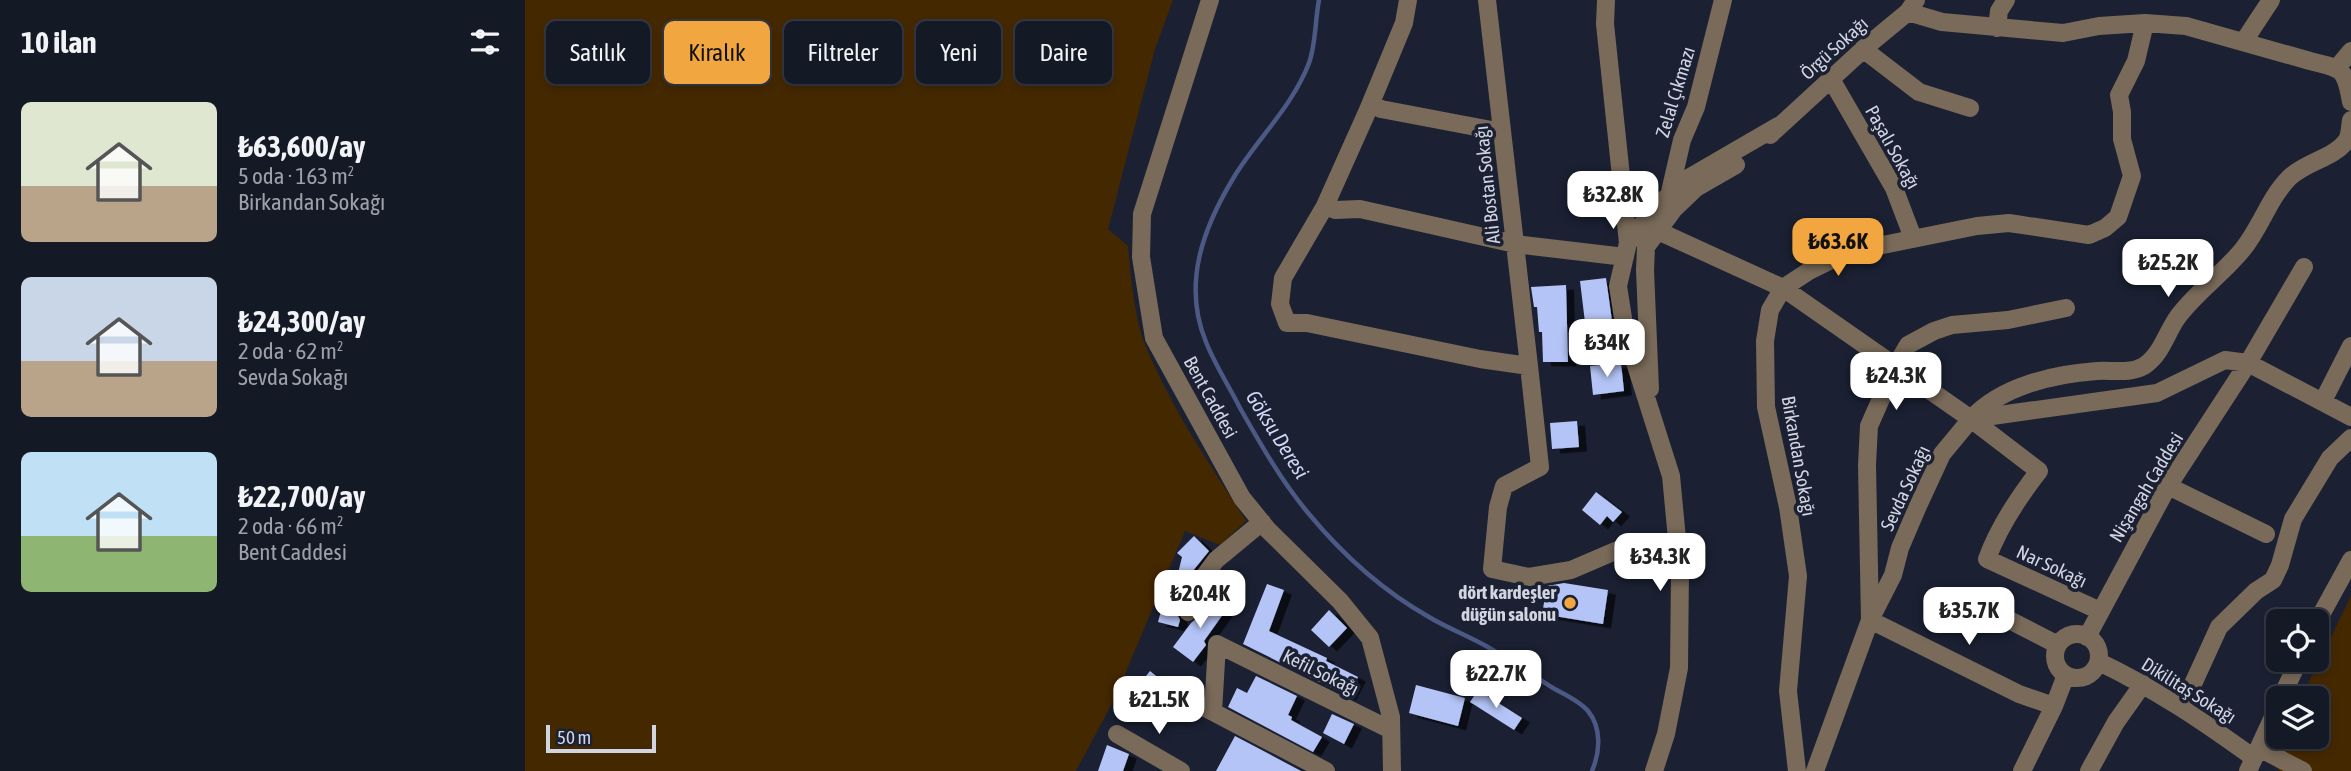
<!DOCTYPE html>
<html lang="tr">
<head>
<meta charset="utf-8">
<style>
  :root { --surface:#141926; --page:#1d222e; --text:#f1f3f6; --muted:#9da0a7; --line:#333843; --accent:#f1a640 }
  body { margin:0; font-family:"Asap Condensed",sans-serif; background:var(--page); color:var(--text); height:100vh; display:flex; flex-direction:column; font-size:26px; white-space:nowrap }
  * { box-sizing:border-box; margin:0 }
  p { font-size:23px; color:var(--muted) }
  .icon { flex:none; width:38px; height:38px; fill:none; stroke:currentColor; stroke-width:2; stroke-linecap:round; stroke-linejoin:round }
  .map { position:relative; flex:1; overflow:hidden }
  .drawer { display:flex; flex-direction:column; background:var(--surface); width:525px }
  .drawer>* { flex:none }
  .guide { position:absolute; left:21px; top:21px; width:665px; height:63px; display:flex; gap:14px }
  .controls { position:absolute; left:1741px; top:609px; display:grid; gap:14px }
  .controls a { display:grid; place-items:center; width:63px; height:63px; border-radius:10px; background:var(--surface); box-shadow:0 4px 10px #0003,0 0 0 2px var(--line); font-size:35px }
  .scale { position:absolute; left:21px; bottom:18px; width:110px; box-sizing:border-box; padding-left:7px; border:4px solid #d1d5e2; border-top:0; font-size:19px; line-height:24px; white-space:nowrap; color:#d1d5e2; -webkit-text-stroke:5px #1b2133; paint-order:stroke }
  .price { position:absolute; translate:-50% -60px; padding:0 16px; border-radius:14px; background:#fff; color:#222; font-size:23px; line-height:46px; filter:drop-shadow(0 2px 4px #0008) }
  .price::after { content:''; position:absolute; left:50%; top:42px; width:21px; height:16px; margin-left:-10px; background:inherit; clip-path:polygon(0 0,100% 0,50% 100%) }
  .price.active { background:var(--accent); color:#111 }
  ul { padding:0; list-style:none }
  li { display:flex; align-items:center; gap:21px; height:175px; padding:0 21px }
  li span { display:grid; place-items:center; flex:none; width:196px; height:140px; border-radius:10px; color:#555 }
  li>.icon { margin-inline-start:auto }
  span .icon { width:84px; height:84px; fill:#fffc; stroke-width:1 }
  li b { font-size:30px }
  h2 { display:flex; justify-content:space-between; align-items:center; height:84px; padding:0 21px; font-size:30px }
  .chip { padding:0 24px; border-radius:10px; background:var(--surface); box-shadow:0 4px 10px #0003,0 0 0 2px var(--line); font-size:24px; line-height:63px }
  .chip.active { background:var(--accent); color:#111 }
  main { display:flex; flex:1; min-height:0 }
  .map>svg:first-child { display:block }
  .green { fill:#442800 }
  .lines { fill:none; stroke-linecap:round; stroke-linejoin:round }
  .stream { stroke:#4c5984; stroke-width:4.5 }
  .building { fill:#b4c4f6; filter:url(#shadow) }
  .minor { stroke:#796a59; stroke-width:18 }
  .poi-dot { fill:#f1a640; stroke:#1b2133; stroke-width:2.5 }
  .labels { text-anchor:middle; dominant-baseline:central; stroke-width:7; stroke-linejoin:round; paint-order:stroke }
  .street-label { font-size:19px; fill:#d1d5e2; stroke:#1b2133 }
  .poi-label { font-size:19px; font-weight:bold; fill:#d1d5e2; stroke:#1b2133; text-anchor:end }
  .water-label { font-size:21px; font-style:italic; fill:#ced7f4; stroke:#1b2133 }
</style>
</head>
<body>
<main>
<section class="drawer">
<h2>10 ilan<svg class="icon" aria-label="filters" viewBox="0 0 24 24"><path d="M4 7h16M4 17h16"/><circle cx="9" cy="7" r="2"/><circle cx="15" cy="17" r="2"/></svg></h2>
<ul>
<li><span style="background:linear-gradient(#dfe7d0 60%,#b9a48a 0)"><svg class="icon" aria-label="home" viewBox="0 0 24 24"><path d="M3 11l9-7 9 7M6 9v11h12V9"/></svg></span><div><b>₺63,600/ay</b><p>5 oda · 163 m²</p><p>Birkandan Sokağı</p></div></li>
<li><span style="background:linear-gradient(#c9d6e8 60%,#b9a48a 0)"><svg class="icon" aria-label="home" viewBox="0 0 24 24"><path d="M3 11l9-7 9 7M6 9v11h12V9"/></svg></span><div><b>₺24,300/ay</b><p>2 oda · 62 m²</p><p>Sevda Sokaḡı</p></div></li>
<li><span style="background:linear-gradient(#bfe0f5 60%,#8fb573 0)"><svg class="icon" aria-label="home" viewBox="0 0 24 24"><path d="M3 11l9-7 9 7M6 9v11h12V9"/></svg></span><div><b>₺22,700/ay</b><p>2 oda · 66 m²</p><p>Bent Caddesi</p></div></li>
</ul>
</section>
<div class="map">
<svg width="1826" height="771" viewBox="0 0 1826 771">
  <defs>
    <filter id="shadow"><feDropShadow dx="8" dy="4.5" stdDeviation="0" flood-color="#0009"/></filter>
  </defs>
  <rect width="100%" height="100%" fill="#1b2133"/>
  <path class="green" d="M0,0H648L630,49L583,229L603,246C605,271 610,319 619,342C645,406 684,463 721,521L695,545L660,531L590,698L551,771H0Z
    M1826,596V771H1754L1745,761L1757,737H1792V698H1776Z"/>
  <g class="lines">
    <path class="stream" d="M794,0C790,20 791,44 784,63C767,107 733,138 709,177C678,228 657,284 681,342C690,365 704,386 715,408C736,445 757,482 784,514C818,555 858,591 904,617C922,628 942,635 961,646C984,659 1006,674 1028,688C1039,694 1055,701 1063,711C1077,728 1075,752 1067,771"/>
  </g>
  <path class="building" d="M1081,278L1089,335L1062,339L1055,281Z
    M1041,285L1043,362H1018L1017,332H1014L1012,307H1009L1006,287Z
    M1096,363L1099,391L1068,395L1065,366Z
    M1052,421L1054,447L1027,449L1025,423Z
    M1071,492L1097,512L1088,522L1082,516L1075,525L1057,510Z
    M669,536L684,551L667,572L652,608V614L655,620L653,627L633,622L640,596L647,598L657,557L652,553Z
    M1039,583L1083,590L1078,624L1017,614L1022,586Z
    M742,584L759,590L744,631L802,658L801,661L833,677L823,696L718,644Z
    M684,597L701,610L679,641L681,645L668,662L648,647L666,623L673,617Z
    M804,610L822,628L804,647L786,630Z
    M625,671L640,683L637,691L638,695L621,720L603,709L619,683L617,681Z
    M731,676L772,696L763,715L767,717L766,720L797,737L788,752L703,707L712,688L722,693Z
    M891,685L940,698L933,726L884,713Z
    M953,690L997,718L989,730L945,702Z
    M807,714L829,724L819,744L798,733Z
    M710,736L776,771H691Z
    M582,745L604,754L598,771H573Z"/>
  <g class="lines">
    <path class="minor" d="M685,0L617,214L616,257L629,338L717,498L743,530L815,601L845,638L866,717L867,771
      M883,0L879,23L843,110L800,206L758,278L755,304L762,323H782L955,359L1004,366L1015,467L979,486L973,507L967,569L1004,577L1046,570L1102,546
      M962,0L1004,366
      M1081,0L1080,24L1103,243
      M1383,12L1417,22L1538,33L1574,26L1620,23L1661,26L1785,61C1816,69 1820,66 1826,102
      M1472,28L1474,11L1481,0
      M1719,41L1746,0
      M1338,49L1394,92L1445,108
      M1811,69L1826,51
      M1306,79L1369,188L1388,238
      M846,103L856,109L977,132
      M1245,135L1343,45L1383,12L1391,0
      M1144,196L1157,140L1171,107L1198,0
      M800,206L810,210L835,209L990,244L1100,257
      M1133,231L1258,288L1446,419L1514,471C1493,498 1474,526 1462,559L1575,611
      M1125,389L1120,270L1121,247L1149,209L1171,188L1211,165
      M1798,401L1826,346
      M1446,419C1476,386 1529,374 1572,371C1588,370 1605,374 1619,366C1636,355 1641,334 1652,318C1671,292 1698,274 1718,249C1736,227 1744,198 1764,178C1780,162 1810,158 1822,140C1825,135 1825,126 1826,120
      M1643,486L1741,534
      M1451,603L1533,645
      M663,612L677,579L691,560L737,522
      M1792,622L1826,560
      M1530 656a22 22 0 1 1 44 0a22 22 0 1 1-44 0Z
      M1562,637L1643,486L1723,363L1779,267
      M1574,662C1629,688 1679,722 1729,758
      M648,691L801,771
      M1756,698L1774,660
      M1529,706L1494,694L1345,620L1342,465L1344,426L1370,367L1383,345L1409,331L1427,325L1483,320L1541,308
      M1657,708L1694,627L1731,591L1748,580L1755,565L1768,519L1805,458L1826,438
      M688,712L692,644L866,730
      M592,734L656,771
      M1734,748L1778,771
      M1129,771L1141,734L1154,668L1155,570L1146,476L1100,331L1093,286L1103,243L1129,209L1160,180L1253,126
      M1272,771L1263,691L1273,576L1263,507L1241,407L1240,341L1245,310L1258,288L1284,271L1323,252L1452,226L1484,223L1564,235L1580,228L1593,217L1607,176L1597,139V112L1594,95L1611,61L1620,23
      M1290,771L1345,620L1368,575L1375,548L1393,506L1417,454L1446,419L1632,393L1700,360L1723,363L1826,417
      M1497,771L1529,706L1541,675
      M1564,771L1591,722L1618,684
      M1723,771L1754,704"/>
  </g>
  <circle class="poi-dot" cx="1045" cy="603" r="7"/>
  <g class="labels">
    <g class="street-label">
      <text transform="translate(1309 48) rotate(-42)">Örgü Sokağı</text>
      <text transform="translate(1150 92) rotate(-73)">Zelal Çıkmazı</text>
      <text transform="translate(1368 147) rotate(61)">Paşalı Sokağı</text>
      <text transform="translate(962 185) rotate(-96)">Ali Bostan Sokağı</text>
      <text transform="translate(686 397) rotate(61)">Bent Caddesi</text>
      <text transform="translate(1274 456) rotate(80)">Birkandan Sokağı</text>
      <text transform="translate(1621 487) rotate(-59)">Nişangah Caddesi</text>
      <text transform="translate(1380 488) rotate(-65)">Sevda Sokaḡı</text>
      <text transform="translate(1527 566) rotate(25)">Nar Sokağı</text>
      <text transform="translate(796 672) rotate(26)">Kefil Sokağı</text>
      <text transform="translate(1664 690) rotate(32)">Dikilitaş Sokağı</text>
    </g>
    <g class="poi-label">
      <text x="1031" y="592">dört kardeşler<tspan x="1031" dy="22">düğün salonu</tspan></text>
    </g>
    <g class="water-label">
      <text transform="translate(753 434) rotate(58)">Göksu Deresi</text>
    </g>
  </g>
</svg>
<div class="controls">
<a><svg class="icon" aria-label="locate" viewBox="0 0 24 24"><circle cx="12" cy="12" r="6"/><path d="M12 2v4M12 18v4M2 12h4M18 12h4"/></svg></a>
<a><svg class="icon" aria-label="layers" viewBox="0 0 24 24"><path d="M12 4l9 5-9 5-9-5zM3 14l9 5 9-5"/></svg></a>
</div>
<div class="scale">50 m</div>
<b class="price" style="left:1088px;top:231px">₺32.8K</b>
<b class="price active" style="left:1313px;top:278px">₺63.6K</b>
<b class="price" style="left:1643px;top:299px">₺25.2K</b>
<b class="price" style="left:1082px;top:379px">₺34K</b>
<b class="price" style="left:1371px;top:412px">₺24.3K</b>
<b class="price" style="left:1135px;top:593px">₺34.3K</b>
<b class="price" style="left:675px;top:630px">₺20.4K</b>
<b class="price" style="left:1444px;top:647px">₺35.7K</b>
<b class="price" style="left:971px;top:710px">₺22.7K</b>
<b class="price" style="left:634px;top:736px">₺21.5K</b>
<div class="guide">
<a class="chip">Satılık</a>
<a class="chip active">Kiralık</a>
<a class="chip">Filtreler</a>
<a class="chip">Yeni</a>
<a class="chip">Daire</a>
</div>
</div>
</main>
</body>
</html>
